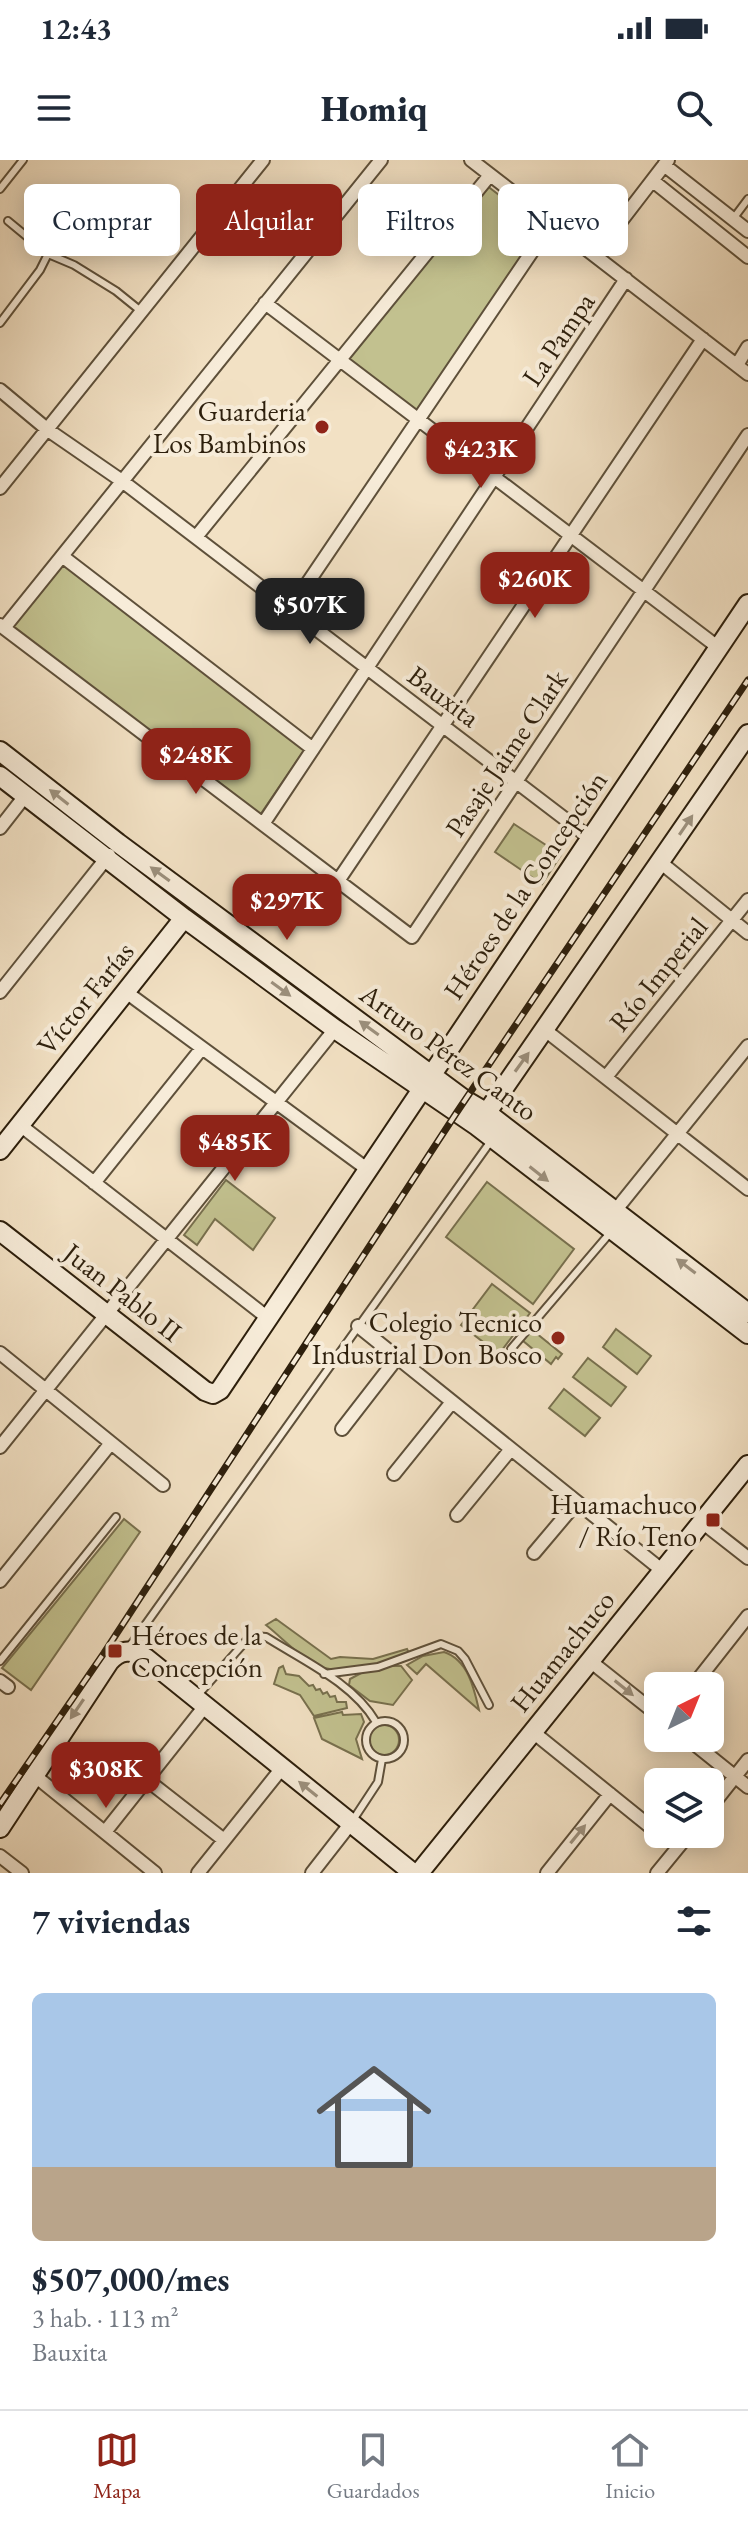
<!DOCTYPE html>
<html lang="es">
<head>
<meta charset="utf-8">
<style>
  :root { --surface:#fff; --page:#f2f2f3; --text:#1f2937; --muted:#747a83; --line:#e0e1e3; --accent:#8f2418 }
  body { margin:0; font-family:"EB Garamond",serif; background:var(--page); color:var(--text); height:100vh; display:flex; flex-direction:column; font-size:30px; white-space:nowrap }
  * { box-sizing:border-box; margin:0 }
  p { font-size:26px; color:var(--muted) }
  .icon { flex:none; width:44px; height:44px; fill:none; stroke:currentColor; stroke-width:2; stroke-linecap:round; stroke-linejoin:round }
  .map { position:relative; height:1713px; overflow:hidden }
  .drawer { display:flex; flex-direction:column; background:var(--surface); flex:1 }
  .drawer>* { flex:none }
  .top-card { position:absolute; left:24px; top:24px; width:700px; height:72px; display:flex; gap:16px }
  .needle { width:52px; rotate:43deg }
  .buttons { position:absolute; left:644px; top:1512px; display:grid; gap:16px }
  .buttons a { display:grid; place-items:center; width:80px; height:80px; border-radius:12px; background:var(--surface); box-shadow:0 4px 20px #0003; font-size:40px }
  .price { position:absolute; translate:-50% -68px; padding:0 18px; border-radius:16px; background:var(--accent); color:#fff; font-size:26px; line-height:52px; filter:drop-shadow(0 2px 4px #0008) }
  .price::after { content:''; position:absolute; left:50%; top:48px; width:24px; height:18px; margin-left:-12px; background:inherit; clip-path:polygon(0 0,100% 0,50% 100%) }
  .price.on { background:#222; color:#fff }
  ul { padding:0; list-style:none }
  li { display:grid; align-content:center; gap:16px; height:424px; padding:0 32px }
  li+li { border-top:2px solid var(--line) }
  li span { display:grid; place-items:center; height:248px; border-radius:12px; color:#555 }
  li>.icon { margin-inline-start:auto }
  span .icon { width:144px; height:144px; fill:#fffc; stroke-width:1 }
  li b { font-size:34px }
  h2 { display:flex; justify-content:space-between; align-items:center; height:96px; padding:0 32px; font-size:34px }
  .pill { padding:0 28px; border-radius:12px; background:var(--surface); box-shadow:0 4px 20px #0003; font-size:28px; line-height:72px }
  .pill.on { background:var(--accent); color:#fff }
  .status { display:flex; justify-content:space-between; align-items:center; height:56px; padding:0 40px; background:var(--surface); direction:ltr }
  .status svg { height:22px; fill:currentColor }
  header { display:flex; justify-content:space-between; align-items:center; height:104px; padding:0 32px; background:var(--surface); font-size:36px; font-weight:800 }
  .tabs { display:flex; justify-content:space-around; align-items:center; height:112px; border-top:2px solid var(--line); background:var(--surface); font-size:22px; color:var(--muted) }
  .tabs a { display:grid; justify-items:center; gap:4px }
  .tabs .on { color:var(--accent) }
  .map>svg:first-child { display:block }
  .green { fill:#c2c18f; stroke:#78704e; stroke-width:2 }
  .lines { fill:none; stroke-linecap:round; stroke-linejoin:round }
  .lane-casing { stroke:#5e503a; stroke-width:10 }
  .street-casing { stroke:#5e503a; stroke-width:16 }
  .secondary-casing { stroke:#2d1f0c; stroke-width:22 }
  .lane { stroke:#f7ecd9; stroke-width:6 }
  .street { stroke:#f7ecd9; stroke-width:12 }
  .secondary { stroke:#f7ecd9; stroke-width:18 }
  .rail-casing { stroke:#2d1f0c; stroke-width:7 }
  .rail { stroke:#f7ecd9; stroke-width:4; stroke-dasharray:12; stroke-linecap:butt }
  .oneway { fill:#9c907d }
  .poi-dot { fill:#8f2418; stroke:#f7ecd9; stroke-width:3 }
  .labels { text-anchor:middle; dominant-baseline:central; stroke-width:8; stroke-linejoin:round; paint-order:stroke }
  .street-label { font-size:28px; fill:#2d1f0c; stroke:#f7ecd9 }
  .poi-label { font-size:28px; fill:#2d1f0c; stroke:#f7ecd9; text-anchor:end }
</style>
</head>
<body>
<div class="status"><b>12:43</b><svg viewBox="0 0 49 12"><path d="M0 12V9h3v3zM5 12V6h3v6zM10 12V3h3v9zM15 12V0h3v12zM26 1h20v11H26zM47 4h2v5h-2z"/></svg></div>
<header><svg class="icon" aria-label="menu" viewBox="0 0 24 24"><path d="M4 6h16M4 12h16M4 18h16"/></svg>Homiq<svg class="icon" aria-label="search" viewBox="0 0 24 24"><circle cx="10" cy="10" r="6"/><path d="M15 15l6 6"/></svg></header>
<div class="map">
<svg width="748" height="1713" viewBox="0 0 748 1713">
  <rect width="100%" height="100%" fill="#f2e1c4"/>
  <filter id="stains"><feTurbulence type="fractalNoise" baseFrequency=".0025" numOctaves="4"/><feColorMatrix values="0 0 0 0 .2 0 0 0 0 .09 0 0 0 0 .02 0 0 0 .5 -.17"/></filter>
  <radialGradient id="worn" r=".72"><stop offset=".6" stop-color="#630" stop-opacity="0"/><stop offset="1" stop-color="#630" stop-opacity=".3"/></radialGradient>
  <path class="green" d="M486,25L543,69L417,253L345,198Z
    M63,400L307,586L258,658L10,466Z
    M514,664L561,695L542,724L495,692Z
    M124,695L371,881L213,769L128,704L123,699Z
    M226,1020L275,1058L253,1090L215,1059L197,1085L184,1075Z
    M487,1022L574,1089L533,1144L446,1077Z
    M492,1124L530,1153L499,1194L461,1165Z
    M531,1169L562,1194L558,1199L556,1197L551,1204L522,1180Z
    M616,1169L651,1196L637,1214L603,1187Z
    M588,1198L626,1227L611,1246L573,1217Z
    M564,1229L600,1258L585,1276L549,1248Z
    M124,1359L140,1372L31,1530L2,1508Z
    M276,1459L331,1499L340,1497L373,1499L407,1489L409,1493C383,1507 338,1519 311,1502C295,1492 281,1477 266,1465Z
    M444,1492C468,1500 474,1528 479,1550L426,1504L417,1514L407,1505L423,1496Z
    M283,1506L286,1514L299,1516L309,1526L313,1525L316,1530L320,1529L323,1534L327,1532L330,1537L335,1536L337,1542H346L347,1548L314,1556L300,1535L274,1524L279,1508Z
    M389,1506H401L412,1520L393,1545L370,1541L349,1525L350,1519L365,1511Z
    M342,1552L343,1555L361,1554L364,1562L356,1579L362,1599L322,1579L314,1558Z
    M369 1580a15 15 0 1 1 30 0a15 15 0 1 1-30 0Z"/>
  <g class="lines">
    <defs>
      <path id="lane" d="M0,29L23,0
        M733,59L748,39
        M8,61L48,94L74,105L116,131L142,152
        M0,163L40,110L48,94
        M511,1189L610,1073
        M128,1489L491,981
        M0,1501L116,1357
        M324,1514L378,1507L441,1484L458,1491L465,1499L489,1545
        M197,1536L245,1482L254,1476L266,1477C304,1501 353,1523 376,1562
        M366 1580a19 19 0 1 1 38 0a19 19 0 1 1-38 0Z
        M353,1660L378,1622L382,1599"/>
      <path id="street" d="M471,0L748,214
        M664,5L748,71
        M653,21L748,97
        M595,95L668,0
        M265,143L719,488
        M737,205L748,187
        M0,230L48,270L122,321L590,678
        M0,328L263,0
        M196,377L490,15
        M62,396L313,589
        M290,449L552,62
        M0,465L412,777L748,275
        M4,468L381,0
        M263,664L626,119
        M0,668L25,636
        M660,702L748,773
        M338,721L703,179
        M0,832L109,695
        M126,832L367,1009
        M545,870L748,1029
        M606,917L748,740
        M20,965L268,1158
        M94,1023L202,888
        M615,1051L748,886
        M358,1166L663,1411
        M0,1193L163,1325
        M342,1269L397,1198
        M0,1287L335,869
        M394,1314L452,1242
        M457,1355L511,1289
        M702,1362L748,1398
        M534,1393L577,1342
        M0,1421L111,1283
        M590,1501L658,1555
        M0,1521L8,1527
        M693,1526L748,1456
        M533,1572L658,1673
        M687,1578L748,1627
        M34,1615L155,1713
        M147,1620L224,1680
        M710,1648L748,1600
        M105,1672L205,1546
        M0,1696L22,1713
        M198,1713L282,1608
        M312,1713L351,1663
        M547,1713L610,1634
        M657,1713L689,1674"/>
      <path id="secondary" d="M0,591L118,683L465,940L487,953L748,1153
        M0,616L184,758L335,869L477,966L748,1174
        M481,961L748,574
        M0,990L184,758
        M0,1071L205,1231L213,1234L220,1230L748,444
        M0,1668L109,1502C120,1489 132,1489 146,1498L413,1713
        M419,1713L748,1305"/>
    </defs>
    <use href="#lane" class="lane-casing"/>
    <use href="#street" class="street-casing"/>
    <use href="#secondary" class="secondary-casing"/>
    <use href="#lane" class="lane"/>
    <use href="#street" class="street"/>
    <use href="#secondary" class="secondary"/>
    <defs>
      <path id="rail" d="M0,1644L104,1493L457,952L748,520"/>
    </defs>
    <use href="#rail" class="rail-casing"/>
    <use href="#rail" class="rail"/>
  </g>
  <defs><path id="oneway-solid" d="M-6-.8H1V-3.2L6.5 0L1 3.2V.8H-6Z" transform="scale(2)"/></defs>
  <g class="oneway">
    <use href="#oneway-solid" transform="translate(59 637) rotate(-142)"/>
    <use href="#oneway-solid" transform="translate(686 665) rotate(-56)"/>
    <use href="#oneway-solid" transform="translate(160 714) rotate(-144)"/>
    <use href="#oneway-solid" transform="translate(281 829) rotate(36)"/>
    <use href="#oneway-solid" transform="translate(369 868) rotate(-144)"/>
    <use href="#oneway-solid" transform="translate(522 902) rotate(-54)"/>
    <use href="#oneway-solid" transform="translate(539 1014) rotate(38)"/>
    <use href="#oneway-solid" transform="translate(686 1106) rotate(-143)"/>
    <use href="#oneway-solid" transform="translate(624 1528) rotate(39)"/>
    <use href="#oneway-solid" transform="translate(77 1549) rotate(124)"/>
    <use href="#oneway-solid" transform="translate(308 1629) rotate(-141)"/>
    <use href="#oneway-solid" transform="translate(578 1674) rotate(-51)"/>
  </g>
  <g class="poi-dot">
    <circle cx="322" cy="267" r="8"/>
    <circle cx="558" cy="1178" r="8"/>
    <rect x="705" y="1352" width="16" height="16" rx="4"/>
    <rect x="107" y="1483" width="16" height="16" rx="4"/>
  </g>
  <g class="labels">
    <g class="street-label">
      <text transform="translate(558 179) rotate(-56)">La Pampa</text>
      <text transform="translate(444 536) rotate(37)">Bauxita</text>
      <text transform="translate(506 593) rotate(-56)">Pasaje Jaime Clark</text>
      <text transform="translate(525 725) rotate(-56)">Héroes de la Concepción</text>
      <text transform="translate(658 814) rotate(-51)">Río Imperial</text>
      <text transform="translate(85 838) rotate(-51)">Víctor Farías</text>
      <text transform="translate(449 892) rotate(36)">Arturo Pérez Canto</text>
      <text transform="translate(123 1132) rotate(38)">Juan Pablo II</text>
      <text transform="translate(562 1491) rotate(-51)">Huamachuco</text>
    </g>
    <g class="poi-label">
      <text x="306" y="251">Guarderia<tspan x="306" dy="32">Los Bambinos</tspan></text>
      <text x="542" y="1162">Colegio Tecnico<tspan x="542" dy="32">Industrial Don Bosco</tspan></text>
      <text x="697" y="1344">Huamachuco<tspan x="697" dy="32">/ Río Teno</tspan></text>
      <text x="131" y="1475" text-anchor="start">Héroes de la<tspan x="131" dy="32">Concepción</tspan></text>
    </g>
  </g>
  <rect width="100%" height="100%" filter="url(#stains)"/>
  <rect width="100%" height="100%" fill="url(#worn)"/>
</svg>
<div class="buttons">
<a><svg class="needle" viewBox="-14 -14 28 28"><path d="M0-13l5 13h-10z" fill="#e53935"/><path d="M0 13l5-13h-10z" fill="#747a83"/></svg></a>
<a><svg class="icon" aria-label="layers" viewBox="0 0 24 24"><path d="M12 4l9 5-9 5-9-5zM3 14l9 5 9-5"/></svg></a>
</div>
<b class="price" style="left:481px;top:330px">$423K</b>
<b class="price" style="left:535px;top:460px">$260K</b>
<b class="price on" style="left:310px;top:486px">$507K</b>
<b class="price" style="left:196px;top:636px">$248K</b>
<b class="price" style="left:287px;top:782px">$297K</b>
<b class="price" style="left:235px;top:1023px">$485K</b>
<b class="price" style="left:106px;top:1650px">$308K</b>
<div class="top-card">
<a class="pill">Comprar</a>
<a class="pill on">Alquilar</a>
<a class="pill">Filtros</a>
<a class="pill">Nuevo</a>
</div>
</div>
<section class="drawer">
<h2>7 viviendas<svg class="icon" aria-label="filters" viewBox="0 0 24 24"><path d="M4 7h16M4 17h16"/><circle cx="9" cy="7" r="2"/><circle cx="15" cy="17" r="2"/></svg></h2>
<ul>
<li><span style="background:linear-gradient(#a9c7e8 70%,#b9a48a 0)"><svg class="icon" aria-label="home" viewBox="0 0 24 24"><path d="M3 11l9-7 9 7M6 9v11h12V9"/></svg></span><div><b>$507,000/mes</b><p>3 hab. · 113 m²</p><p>Bauxita</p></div></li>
</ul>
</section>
<nav class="tabs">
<a class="on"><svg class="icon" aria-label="map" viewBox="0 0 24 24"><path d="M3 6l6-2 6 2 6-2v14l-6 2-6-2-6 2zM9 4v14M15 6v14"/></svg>Mapa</a>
<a><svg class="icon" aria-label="saved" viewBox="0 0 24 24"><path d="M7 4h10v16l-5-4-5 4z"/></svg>Guardados</a>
<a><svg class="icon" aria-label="home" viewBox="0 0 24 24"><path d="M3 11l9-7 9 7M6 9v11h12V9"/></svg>Inicio</a>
</nav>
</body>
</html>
